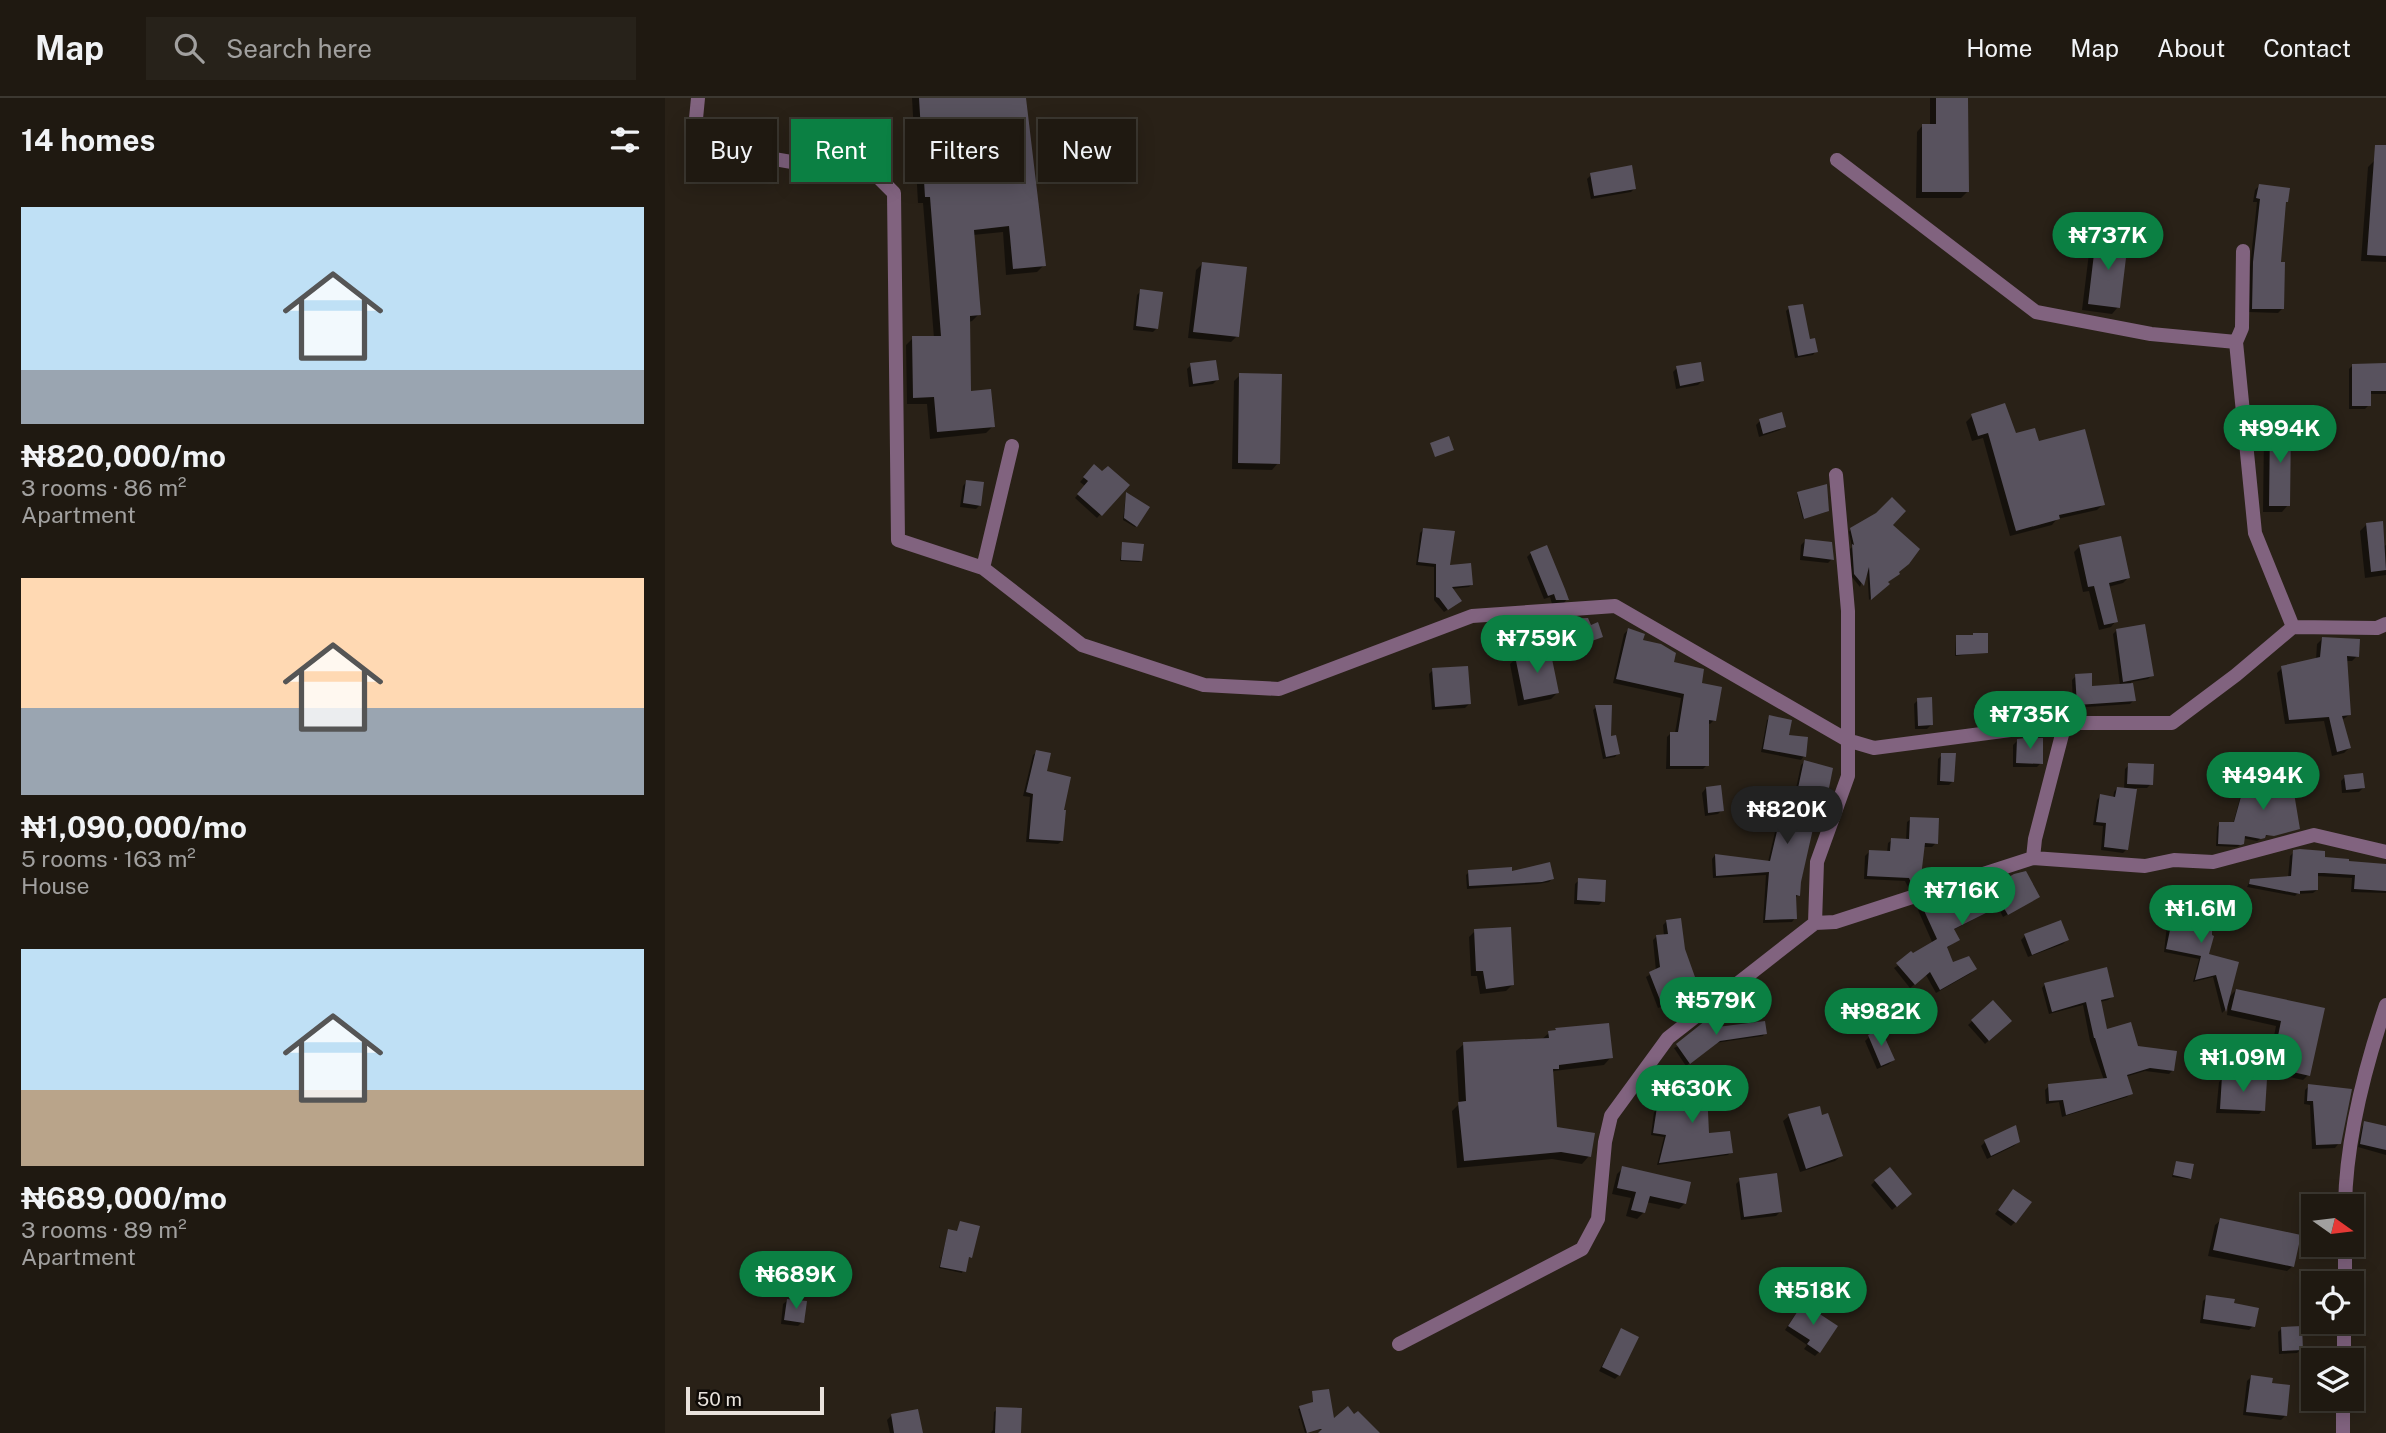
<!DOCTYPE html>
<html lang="en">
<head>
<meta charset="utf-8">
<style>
  :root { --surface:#1f1911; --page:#27221a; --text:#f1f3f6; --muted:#a1a09f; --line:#3c3831; --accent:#0b8043 }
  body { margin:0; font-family:"Public Sans",sans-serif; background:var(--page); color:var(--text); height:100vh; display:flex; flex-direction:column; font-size:26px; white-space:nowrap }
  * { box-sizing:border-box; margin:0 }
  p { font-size:23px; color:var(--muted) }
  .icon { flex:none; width:38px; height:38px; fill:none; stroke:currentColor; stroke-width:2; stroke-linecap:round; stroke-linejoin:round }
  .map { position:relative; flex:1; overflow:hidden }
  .sheet { display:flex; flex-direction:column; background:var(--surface); width:665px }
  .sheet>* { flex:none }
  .guide { position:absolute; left:21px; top:21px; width:665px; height:63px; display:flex; gap:14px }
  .needle { width:46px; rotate:104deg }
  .tools { position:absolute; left:1636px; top:1096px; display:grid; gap:14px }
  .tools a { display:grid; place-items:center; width:63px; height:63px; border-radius:0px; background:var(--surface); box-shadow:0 4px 18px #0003,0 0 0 2px var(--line); font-size:35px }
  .scale { position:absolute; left:21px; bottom:18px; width:138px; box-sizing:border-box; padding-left:7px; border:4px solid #e9e3dd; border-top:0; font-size:19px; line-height:24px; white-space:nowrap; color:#e9e3dd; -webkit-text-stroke:5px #0f0b07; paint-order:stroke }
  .price { position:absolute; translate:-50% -60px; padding:0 16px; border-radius:24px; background:var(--accent); color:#fff; font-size:23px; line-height:46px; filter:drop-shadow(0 2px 4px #0008) }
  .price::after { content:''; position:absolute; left:50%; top:42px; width:21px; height:16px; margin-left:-10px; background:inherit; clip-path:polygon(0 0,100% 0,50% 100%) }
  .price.current { background:#222; color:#fff }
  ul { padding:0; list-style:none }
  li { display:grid; align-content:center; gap:14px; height:371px; padding:0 21px }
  li span { display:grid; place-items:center; height:217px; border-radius:0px; color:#555 }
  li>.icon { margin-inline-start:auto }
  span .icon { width:126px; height:126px; fill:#fffc; stroke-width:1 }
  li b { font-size:30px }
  h2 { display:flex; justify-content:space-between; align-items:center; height:84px; padding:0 21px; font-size:30px }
  .tag { padding:0 24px; border-radius:0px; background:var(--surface); box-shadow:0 4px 18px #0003,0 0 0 2px var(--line); font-size:24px; line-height:63px }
  .tag.current { background:var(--accent); color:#fff }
  header { display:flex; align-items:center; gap:42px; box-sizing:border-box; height:98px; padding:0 35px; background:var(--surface); border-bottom:2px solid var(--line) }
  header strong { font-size:33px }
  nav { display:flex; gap:38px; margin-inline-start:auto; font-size:24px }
  .search { width:490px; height:63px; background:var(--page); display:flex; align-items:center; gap:18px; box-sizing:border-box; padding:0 24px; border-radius:0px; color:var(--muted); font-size:26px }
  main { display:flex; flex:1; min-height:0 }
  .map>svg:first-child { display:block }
  .shadow { fill:#0007 }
  .building { fill:#58525e }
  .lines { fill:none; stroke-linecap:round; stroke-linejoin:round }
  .minor { stroke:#81637f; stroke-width:14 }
</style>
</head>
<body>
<header>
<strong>Map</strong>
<div class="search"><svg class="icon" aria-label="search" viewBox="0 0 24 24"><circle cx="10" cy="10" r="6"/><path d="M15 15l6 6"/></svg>Search here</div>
<nav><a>Home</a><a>Map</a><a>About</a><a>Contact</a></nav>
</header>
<main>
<section class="sheet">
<h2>14 homes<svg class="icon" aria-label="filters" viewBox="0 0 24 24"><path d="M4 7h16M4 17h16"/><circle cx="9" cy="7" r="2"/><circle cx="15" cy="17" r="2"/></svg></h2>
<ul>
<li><span style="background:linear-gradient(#bfe0f5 75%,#9aa5b1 0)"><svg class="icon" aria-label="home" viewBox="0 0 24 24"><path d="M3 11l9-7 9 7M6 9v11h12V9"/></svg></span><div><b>₦820,000/mo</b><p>3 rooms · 86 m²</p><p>Apartment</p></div></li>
<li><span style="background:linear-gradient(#ffd9b3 60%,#9aa5b1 0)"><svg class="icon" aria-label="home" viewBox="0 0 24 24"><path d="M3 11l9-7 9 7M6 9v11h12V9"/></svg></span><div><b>₦1,090,000/mo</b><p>5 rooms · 163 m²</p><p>House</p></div></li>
<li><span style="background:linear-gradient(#bfe0f5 65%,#b9a48a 0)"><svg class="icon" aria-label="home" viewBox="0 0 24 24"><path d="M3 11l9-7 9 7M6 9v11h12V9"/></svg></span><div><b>₦689,000/mo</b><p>3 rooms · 89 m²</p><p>Apartment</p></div></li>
</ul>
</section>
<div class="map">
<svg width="1721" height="1335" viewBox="0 0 1721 1335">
  <rect width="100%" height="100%" fill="#292117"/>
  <path class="shadow" d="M247,0H359L379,167L372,174L341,177L338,134L308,137L314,216L307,223L304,224L305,295L328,328L321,335L265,341L262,306H242L241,247L248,240H269L258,105H253Z
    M1265,0H1301L1303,93L1296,100H1251L1252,34L1258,27H1265Z
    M1709,63L1721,64V164L1696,163L1703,69Z
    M926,77L970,90L966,94L926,101L922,81Z
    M1594,88L1619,106L1614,166L1617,211L1613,215L1584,214L1585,169L1592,104H1588L1590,92Z
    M1432,141L1453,209L1447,216L1417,212L1425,147Z
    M537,166L572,238L566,244L523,240L531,172Z
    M476,193L492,230L488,234L468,232L472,197Z
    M1124,210L1151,253L1148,257L1130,260L1121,213Z
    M526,267L552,282L548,286L524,289L522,271Z
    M1688,267H1721V296H1704V307L1700,311H1684V271Z
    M1012,270L1037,283L1033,287L1011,291L1008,274Z
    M575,277L613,365L607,372L567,371L569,283Z
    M1307,318L1372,345L1438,406L1432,412L1392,421L1387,427L1345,438L1318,340L1307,343L1301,324Z
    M1095,323L1119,328L1115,332L1094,339L1091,327Z
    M1605,329L1623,407L1617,414H1598L1599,335Z
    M429,368L437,375L462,387L432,420L410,400L420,388L415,384Z
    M302,383L315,407L311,411L295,409L298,388Z
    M1133,395L1161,414L1138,421L1132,397Z
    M461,396L471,428L470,429L458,422Z
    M1225,427L1221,484L1222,486L1204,502L1202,471L1195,489L1187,479L1185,451L1187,449L1184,434L1186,431Z
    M1701,427L1719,448L1721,447V477L1700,480L1695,433Z
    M759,431L783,469L807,486L804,489L786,491L791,506L779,514L769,502V469L751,467L755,435Z
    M1140,443L1167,461L1163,465L1135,462L1136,447Z
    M458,446L476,463L474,464L455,463Z
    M1415,448L1463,480L1458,485L1443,489L1451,523L1446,529L1434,532L1424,493L1418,494L1409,454Z
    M866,455L902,501L899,505L887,506L885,499L879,501L862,459Z
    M898,523L925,529L936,539L902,550L894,527Z
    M963,532L1035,587L1049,622L1045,626L1042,625V667L1038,671H1001L1002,639L1006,635H1010L1016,600L948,585L959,536Z
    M1452,532L1487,577L1483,581L1466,584L1469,602L1465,606L1408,610L1407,582L1411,578L1426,590L1455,587L1448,536Z
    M1291,539L1321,554L1290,558Z
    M1657,541L1692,558L1687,563H1681L1684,617L1677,622L1684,650L1679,655L1667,658L1659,623L1620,626L1612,575L1617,570L1651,562L1652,546Z
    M851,560L892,595L886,601L853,608L845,566Z
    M768,572L804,606L800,610L767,612L764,576Z
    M1253,602L1266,627L1262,631H1250L1249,606Z
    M931,609L953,655L950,659L938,661L928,612Z
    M1105,619L1139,658L1136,662L1096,654L1102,622Z
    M1352,643L1376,665L1372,669H1348V647Z
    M372,654L396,713L397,743L393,746L361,744L365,699L358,698L368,657Z
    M1277,657L1288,683L1284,687H1272L1273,661Z
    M1617,661L1633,730L1600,738L1592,743L1578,740V745L1572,749L1551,748L1552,729L1554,726H1568L1578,689L1580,686L1613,695L1614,664Z
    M1139,664L1157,714L1154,717L1150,716L1133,797L1129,801L1130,820L1127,824L1098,825L1101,777L1048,780L1047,761L1050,757L1103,764L1110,734L1114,731L1122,733L1136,667Z
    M1464,667L1486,686L1482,690H1471L1462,751L1458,755L1436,752L1438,728L1428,727L1432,702L1435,698L1448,700L1449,694L1452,690L1459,691L1460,671Z
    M1680,679L1698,690L1694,694L1677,695L1676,683Z
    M1041,690L1057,712L1053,716L1040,718L1037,695Z
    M1246,721L1271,745L1267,749H1257L1253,786L1244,791L1240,783L1199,781L1200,758L1204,754L1222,755L1223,745L1227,742H1241L1242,724Z
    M1629,754L1682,765L1721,768V795L1686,794L1687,780L1651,778L1652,792L1648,795L1632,796L1630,798L1582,789L1585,783L1623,780L1625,758Z
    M804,774L887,781L884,784L873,786L802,791L801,777Z
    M914,782L938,803L934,807L909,806L910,786Z
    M1311,790L1314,797L1373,799L1338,819L1333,809L1288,832L1293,842L1280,851L1288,866L1309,871L1306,875L1271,895L1261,877L1245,890L1229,870L1268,846L1253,812L1257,808Z
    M1507,806L1542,858L1572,866L1562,901L1571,892L1658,912L1643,977L1638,982L1610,976L1615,955L1606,953L1611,928L1562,917L1563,909L1557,915L1548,879L1528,884L1534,861L1499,854L1504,809Z
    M1002,823L1018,852L1033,892L1029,896L993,910L981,879L991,873L988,842L992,838H999L998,827Z
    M810,833L847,887L841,893L815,896L812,878H806L804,839Z
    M1360,838L1402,842L1398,846L1363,859L1356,842Z
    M1380,886L1447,899L1443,902L1435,904L1441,933L1508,972L1504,976L1480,973L1460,979L1466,995L1462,999L1397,1019L1394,1004L1381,1006L1380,992L1384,988L1439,982L1425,943L1418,907L1384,916L1377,890Z
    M1328,904L1345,923L1320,946L1303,927Z
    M1051,931L1100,935L1098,938L1050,945L1021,968L1009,950Z
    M891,932L946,959L939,967L889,973L887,975L890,1030L924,1058L917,1066L887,1061L792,1070L787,1013L794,1006L791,953L799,946L876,942L884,935Z
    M1204,939L1228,962L1224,966L1212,971L1200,943Z
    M1558,980L1598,1012L1594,1016L1551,1015L1554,984Z
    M1022,983L1054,990L1051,994L1041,995L1043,1037L1066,1054L1063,1057L992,1067L999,1039L986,1037L989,1014L992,1011L1007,1013L1009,1006L1022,1005L1019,986Z
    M1644,988L1674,1045L1670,1050L1647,1051L1645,1007L1639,1006L1640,992Z
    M1124,1018L1156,1020L1176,1058L1170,1063L1135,1074L1118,1023Z
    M1700,1025L1721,1030V1057L1693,1049L1697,1029Z
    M1320,1044H1353L1349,1048L1322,1061L1316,1048Z
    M1511,1065L1525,1080L1523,1081L1507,1079Z
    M958,1070L1020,1105L1014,1111L981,1104L978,1115L972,1121L961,1118L966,1100L947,1096L952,1076Z
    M1075,1082L1115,1114L1111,1118L1076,1122L1071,1086Z
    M1210,1083L1241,1100L1227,1112L1206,1087Z
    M1344,1097L1350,1124L1346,1128L1330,1116Z
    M1556,1122L1628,1168L1622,1173L1543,1158L1550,1127Z
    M283,1133L292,1135L305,1159L302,1160L297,1175L274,1170Z
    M1542,1199L1567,1206L1588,1228L1584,1232L1535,1225L1538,1203Z
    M123,1202L137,1224L133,1228L116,1226L118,1206Z
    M1134,1211L1154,1254L1150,1258L1139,1251L1142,1247L1120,1232Z
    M1617,1230L1636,1251L1632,1255L1614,1256L1613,1234Z
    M956,1232L954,1277L950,1281L934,1273Z
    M1586,1279L1605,1287L1620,1318L1616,1322L1578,1317L1582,1283Z
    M647,1295L670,1335L652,1331L640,1335L633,1311L648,1306Z
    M332,1311L354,1335H326L328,1332L329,1314Z
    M226,1318L256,1335H225L222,1322Z"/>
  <path class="building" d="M254,0H361L381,168L348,171L344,128L309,132L316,217L305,218L306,293L326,291L330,329L272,334L269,299L248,300L247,238H276L265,99H260Z
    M1271,0H1303L1304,94H1257V26H1271Z
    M1710,47H1721V158L1702,157Z
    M967,67L971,91L929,98L925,75Z
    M1594,86L1625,90L1623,104H1621L1616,164H1620L1619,211H1587L1588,164L1595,101L1591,100Z
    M1431,139L1463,143L1455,210L1423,206Z
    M537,164L582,169L574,239L528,234Z
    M475,191L498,194L493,231L471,228Z
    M1138,206L1145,241L1150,240L1153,254L1133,258L1123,208Z
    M551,262L554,282L528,286L525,265Z
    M1036,264L1039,283L1015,288L1011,268Z
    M1721,265V293H1706V308H1687V266Z
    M574,275L617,276L615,366L573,365Z
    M1340,305L1351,335L1370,330L1374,343L1420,331L1440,407L1394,417L1395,421L1351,433L1323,335L1313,338L1306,316Z
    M1117,314L1121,329L1098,336L1094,321Z
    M1605,327H1626L1625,408H1604Z
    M784,338L789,352L770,359L765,345Z
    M429,366L437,373L443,368L465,387L437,418L412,396L423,383L418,379Z
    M301,382L319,384L316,408L298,405Z
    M1162,386L1164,413L1139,421L1132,394Z
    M461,394L485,409L472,429L459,420Z
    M1227,399L1241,413L1228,427L1255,451L1244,466L1234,474L1235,476L1223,484L1225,486L1206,502L1204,469L1199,488L1189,476L1187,446L1189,447L1185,430L1211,415Z
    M1718,423L1721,472L1706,474L1701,425Z
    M758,430L790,433L785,467L806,465L808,487L787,489L797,503L783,512L774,500L771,499V466L753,464Z
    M1456,438L1465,480L1444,485L1453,524L1439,527L1429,488L1423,489L1414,447Z
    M1140,441L1167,444L1169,462L1138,458Z
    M457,444L479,446L477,463L456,462Z
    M882,447L900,491L904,502H891L889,496L883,498L865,454Z
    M923,520L926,527L933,524L938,539L907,550L897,521Z
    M1480,526L1489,578L1458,584L1451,531Z
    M963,530L980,536L978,542L996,546L1011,555L1009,564L1039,571L1037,585L1057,589L1051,623L1044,622V668H1005V634H1013L1019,596L951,581Z
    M1308,535H1323V555L1291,557V537H1308Z
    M1657,539L1695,541L1694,559L1682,558L1686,617L1677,618L1686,650L1672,654L1664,619L1624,622L1616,568L1655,559Z
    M885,551L894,595L859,602L850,558Z
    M803,568L806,606L770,609L767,570Z
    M1427,575V588L1468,585L1471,603L1412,607L1410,576Z
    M1267,599L1268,627L1253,628L1252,600Z
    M930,607H947L946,638L951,637L955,656L941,659Z
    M1104,617L1127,622L1124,637L1143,639L1141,659L1098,651Z
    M1360,640H1378V666L1351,665L1352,641Z
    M371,652L386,655L382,673L406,679L399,712H401L398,743L364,741L368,696L361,694Z
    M1276,655H1291L1289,684L1275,683Z
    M1616,659H1623L1635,731L1609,738L1601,737L1600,740L1596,741L1580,738L1579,746L1576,747L1553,746L1554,724H1569L1580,684L1615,694Z
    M1139,662L1168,670L1159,715L1152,713L1136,784L1135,798L1131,797L1132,821L1100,822L1104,774L1051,778L1050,756L1105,763L1113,729L1124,732Z
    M1463,665L1489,666L1488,687L1462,686Z
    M1698,675L1700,690L1681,692L1679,677Z
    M1056,687L1059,713L1043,715L1041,689Z
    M1452,689L1472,691L1463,752L1439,749L1441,725L1431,724L1435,696L1450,699Z
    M1245,719L1274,720L1273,746L1260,745L1255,787L1248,789L1244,780L1202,778L1204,752L1225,753L1226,740L1244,741Z
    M1635,751L1660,753V759L1684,761V763L1721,766V793L1689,791L1690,777L1659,775H1653V792L1635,793V796L1584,786L1585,781L1626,778L1628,752Z
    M885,764L889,781L877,784L804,788L803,772L847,769V773Z
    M1361,773L1375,799L1343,817L1337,807L1289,831L1295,842L1282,849L1288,864L1304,858L1312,871L1275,892L1265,874L1250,887L1231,865L1246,853L1248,855L1272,841L1256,806L1312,788L1315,795L1349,776Z
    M913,780L941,782L940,804L912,802Z
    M1507,804L1547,808L1545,820H1547V837L1549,838L1544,856L1574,864L1561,914L1551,877L1530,882L1536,858L1501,851L1505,832Z
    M1016,820L1020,851L1035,893L997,907L984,874L995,869L991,837L1003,836L1001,822Z
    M1396,822L1404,842L1367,857L1359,836Z
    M846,829L849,887L821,891L818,873H811L809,831Z
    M1442,869L1449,899L1436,902L1442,931L1466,924L1473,948L1512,953L1509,973L1485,970L1462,977L1468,996L1401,1017L1398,1002L1384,1003L1383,986L1442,980L1430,940H1429L1421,904L1387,914L1379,885Z
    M1571,891L1660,910L1645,978L1614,971L1619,950L1611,948L1616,923L1566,912Z
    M1328,902L1347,923L1324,943L1306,922Z
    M1045,919L1052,929L1100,923L1102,936L1055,943L1025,966L1011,946Z
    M944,925L948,960L894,967V971H888L892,1029L930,1035L926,1059L896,1054L799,1063L793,1004L801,1003L798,944L884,940L883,933L891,932L890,930Z
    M1216,931L1230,962L1216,968L1203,937Z
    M1054,976L1056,991L1042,993L1044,1035L1065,1033L1068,1055L994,1065L1001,1037L988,1035L992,1009L1009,1011V1004H1024L1021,981Z
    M1557,978L1602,981L1600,1013L1555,1011Z
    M1643,986L1687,991L1676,1046L1651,1047L1648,1003H1642Z
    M1155,1008L1157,1017L1163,1015L1178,1058L1141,1071L1123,1016Z
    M1699,1023L1721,1028V1052L1695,1046Z
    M1351,1027L1355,1044L1326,1058L1319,1042Z
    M1511,1063L1529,1066L1526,1081L1508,1077Z
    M957,1068L1026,1084L1021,1106L985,1098L980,1115L966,1112L971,1094L952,1090Z
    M1225,1069L1247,1096L1232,1109L1209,1082Z
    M1112,1075L1117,1114L1079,1119L1074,1080Z
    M1348,1091L1367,1104L1351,1125L1333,1112Z
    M1555,1120L1636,1137L1629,1169L1548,1152Z
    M295,1123L315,1128L307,1160L304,1159L301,1174L275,1169L283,1131L292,1133Z
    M1541,1197L1570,1201L1569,1205L1594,1210L1590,1229L1538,1221Z
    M122,1201L142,1203L139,1225L119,1222Z
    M1138,1205L1173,1228L1155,1255L1142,1246L1145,1242L1123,1228Z
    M1637,1228L1638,1252L1617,1253L1616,1229Z
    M956,1230L974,1239L955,1278L937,1269Z
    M1586,1277L1608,1280L1607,1285L1625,1287L1622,1318L1581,1314Z
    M664,1291L669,1320L683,1308L689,1316L693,1313L715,1335H653L657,1331H655L642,1335L634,1308L648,1304L647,1293Z
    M331,1309L357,1310L356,1335H330Z
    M253,1311L258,1335H229L226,1316Z"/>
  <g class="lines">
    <path class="minor" d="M33,0L30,31L40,49L213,79L229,95L233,442L318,470L417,547L539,587L614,591L807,518L950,508L1182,642L1209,650L1400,625H1507L1571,577L1628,529L1712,530L1721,526
      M1172,62L1371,214L1486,236L1571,244
      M1578,153L1577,230L1571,244L1590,435L1628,529
      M318,470L347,348
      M1368,760L1370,741L1400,625
      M1150,825L1152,764L1183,678V513L1171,377
      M1680,1108C1681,1042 1700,969 1721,907
      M1680,1185V1146
      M734,1246L917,1151L933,1121L940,1044L946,1018L1003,940L1150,825L1170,824L1368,760L1480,768L1509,762L1548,764L1649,737L1721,754
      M1679,1262V1223
      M1678,1335V1300"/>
  </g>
</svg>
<div class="tools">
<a><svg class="needle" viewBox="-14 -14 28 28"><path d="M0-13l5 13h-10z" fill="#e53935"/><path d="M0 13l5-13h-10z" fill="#a1a09f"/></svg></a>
<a><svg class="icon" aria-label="locate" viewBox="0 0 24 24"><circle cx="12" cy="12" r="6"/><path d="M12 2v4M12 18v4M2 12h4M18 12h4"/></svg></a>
<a><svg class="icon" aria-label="layers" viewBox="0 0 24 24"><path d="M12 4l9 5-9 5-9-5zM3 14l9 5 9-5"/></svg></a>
</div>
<div class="scale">50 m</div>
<b class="price" style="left:1443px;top:174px">₦737K</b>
<b class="price" style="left:1615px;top:367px">₦994K</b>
<b class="price" style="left:872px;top:577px">₦759K</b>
<b class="price" style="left:1365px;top:653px">₦735K</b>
<b class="price" style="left:1598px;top:714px">₦494K</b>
<b class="price current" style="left:1122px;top:748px">₦820K</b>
<b class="price" style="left:1297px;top:829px">₦716K</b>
<b class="price" style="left:1536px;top:847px">₦1.6M</b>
<b class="price" style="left:1051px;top:939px">₦579K</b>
<b class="price" style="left:1216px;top:950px">₦982K</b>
<b class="price" style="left:1578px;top:996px">₦1.09M</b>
<b class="price" style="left:1027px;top:1027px">₦630K</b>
<b class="price" style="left:131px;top:1213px">₦689K</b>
<b class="price" style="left:1148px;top:1229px">₦518K</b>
<div class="guide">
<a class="tag">Buy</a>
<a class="tag current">Rent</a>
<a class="tag">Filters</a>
<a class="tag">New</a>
</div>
</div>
</main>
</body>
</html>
